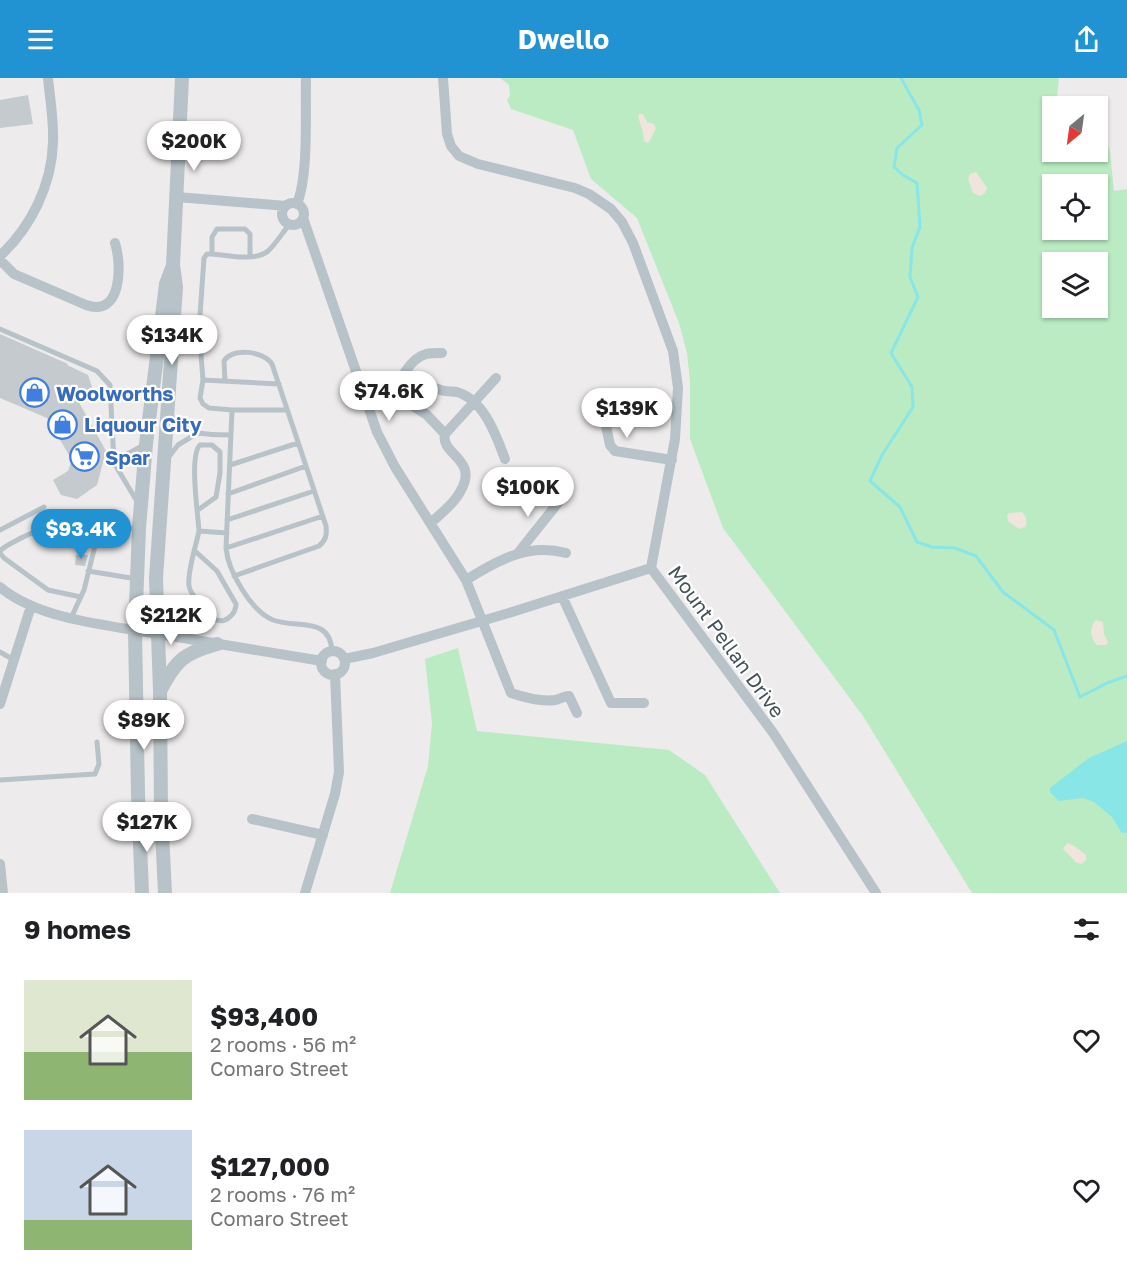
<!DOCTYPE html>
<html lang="en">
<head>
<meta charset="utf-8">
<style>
  :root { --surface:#fff; --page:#f6f6f6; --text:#202124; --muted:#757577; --accent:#2193d3 }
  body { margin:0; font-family:"Golos Text",sans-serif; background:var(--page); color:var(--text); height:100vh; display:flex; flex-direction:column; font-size:22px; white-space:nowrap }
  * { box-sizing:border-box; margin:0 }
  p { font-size:20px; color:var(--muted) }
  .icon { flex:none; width:33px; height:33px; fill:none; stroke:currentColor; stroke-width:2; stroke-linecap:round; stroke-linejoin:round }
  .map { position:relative; height:815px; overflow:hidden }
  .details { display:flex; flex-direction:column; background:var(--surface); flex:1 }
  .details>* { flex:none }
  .needle { width:39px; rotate:209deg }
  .tools { position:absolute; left:1042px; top:18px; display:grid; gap:12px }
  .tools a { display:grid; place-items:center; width:66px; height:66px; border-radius:0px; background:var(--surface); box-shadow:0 2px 4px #0004; font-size:30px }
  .price { position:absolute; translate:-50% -51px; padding:0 14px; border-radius:21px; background:#fff; color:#222; font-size:20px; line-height:39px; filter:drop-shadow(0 2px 3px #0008) }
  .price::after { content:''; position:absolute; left:50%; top:36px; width:18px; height:14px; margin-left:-9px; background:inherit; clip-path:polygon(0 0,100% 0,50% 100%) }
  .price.current { background:var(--accent); color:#fff }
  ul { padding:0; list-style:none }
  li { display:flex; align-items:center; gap:18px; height:150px; padding:0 24px }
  li span { display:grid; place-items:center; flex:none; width:168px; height:120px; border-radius:0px; color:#555 }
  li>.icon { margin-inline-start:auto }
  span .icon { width:72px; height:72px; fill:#fffc; stroke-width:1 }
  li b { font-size:26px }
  h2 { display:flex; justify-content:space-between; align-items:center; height:72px; padding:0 24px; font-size:26px }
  header { display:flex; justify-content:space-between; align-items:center; height:78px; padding:0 24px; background:var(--accent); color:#fff; font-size:27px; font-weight:700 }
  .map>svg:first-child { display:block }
  .green { fill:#baebc3; fill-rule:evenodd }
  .sand { fill:#f0e5dc }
  .water { fill:#89e6e6 }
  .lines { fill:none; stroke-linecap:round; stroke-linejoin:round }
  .stream { stroke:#89e6e6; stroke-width:3 }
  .building { fill:#c5cace }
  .service { stroke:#b7c3c8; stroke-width:5 }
  .minor { stroke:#b7c3c8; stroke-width:10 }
  .tertiary { stroke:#b7c3c8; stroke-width:14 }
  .labels { text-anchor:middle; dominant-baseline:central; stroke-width:4.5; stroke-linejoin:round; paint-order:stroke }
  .shop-label { font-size:20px; font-weight:bold; fill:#366cbe; stroke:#fff; text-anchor:start }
  .street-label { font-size:20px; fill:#455358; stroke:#fff }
</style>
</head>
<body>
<header><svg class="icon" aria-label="menu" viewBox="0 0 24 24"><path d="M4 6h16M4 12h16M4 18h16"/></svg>Dwello<svg class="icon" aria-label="share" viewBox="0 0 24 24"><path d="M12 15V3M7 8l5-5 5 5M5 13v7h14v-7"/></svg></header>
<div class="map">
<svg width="1127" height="815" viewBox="0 0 1127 815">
  <rect width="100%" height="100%" fill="#eeebec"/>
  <path class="green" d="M500,0H1059L1056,28H1053V74H1098V55L1104,52L1110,74L1114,113L1127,111V815H972L863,638L723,450L690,361V303L687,275L679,245L637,140L591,101L573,52L511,31L507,22L510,18L509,7ZM1053,106H1098V152H1053ZM1053,184H1098V230H1053Z
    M458,570L477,653L669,672L705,697L780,815H390L428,688L432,645L425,581Z"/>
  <path class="sand" d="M643,36L647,44L654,46L656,50L650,63L647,65L644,63L643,54L638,39L639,36Z
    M976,94L987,110L985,115L980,118L973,115L968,101L970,96Z
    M1022,434C1026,438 1028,444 1025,449L1019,451L1008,443L1007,438L1009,435Z
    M1096,542L1103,544L1104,556L1108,564L1106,567H1097C1090,560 1089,549 1096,542Z
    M1067,765L1073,767L1086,777V782L1082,786L1077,785L1063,771Z"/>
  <path class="water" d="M1127,663V755H1125L1121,754L1112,739L1094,724L1083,720L1059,723L1050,714V710L1089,680Z"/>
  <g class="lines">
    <path class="stream" d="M901,0L919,32L922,47L897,70L894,89L903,97L917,105L920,149L912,170L910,199L918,219L891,275L912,309L913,329L882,377L870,403L900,429L917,464L932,469L955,470L976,478L1003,514L1054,552L1080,619L1107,605L1127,598"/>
  </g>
  <path class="building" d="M28,17L33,46L0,50V22Z
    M0,256L68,286L67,287L88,297L92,309L76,319L106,373L97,407L77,421L61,417L53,402L68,393L72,382L47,340L0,320Z
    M76,477H88L85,488L75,487Z"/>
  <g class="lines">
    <path class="service" d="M289,147C282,155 276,166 268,173C255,184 227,177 212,176H207L204,180L199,252L203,302L200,320L203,326L209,330L232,332L226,470C228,493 251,533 273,542C297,551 330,538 332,573
      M212,176V159L217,151H245L250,156V178
      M0,251L97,293L110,307L114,385L138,425
      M203,302L279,306
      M225,303L224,283C233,269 263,273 272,286L326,448C327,457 326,462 319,468L234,498
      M232,332H287
      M170,337C192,359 201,356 231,357
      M168,380L178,367L196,356
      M114,383L144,367
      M230,387L298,365
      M228,416L306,388
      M198,432L216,419L220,395V374L212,367H200C189,377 198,436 199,453
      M227,442L314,413
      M0,452L44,429
      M226,470L323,438
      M195,473L217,493L236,526C236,536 225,547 214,541C208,539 190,515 189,508C187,494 196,468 199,453L227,455
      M88,493L137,501
      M81,519L48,512L4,480L0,475L1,472C6,467 14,464 21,460C50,444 72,450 103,455
      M71,540L84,512L97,460C106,450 124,451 137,450
      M0,574L14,582
      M0,702L95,696L99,686L97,664"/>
    <path class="minor" d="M443,0L447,56L451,68L459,78L478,86L575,110L589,116L611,131L622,144L633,165L673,273L678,310L675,361L651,490L774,656L876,815
      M177,119L286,128
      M282 136a11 11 0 1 1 22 0a11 11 0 1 1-22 0Z
      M297,126C309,95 305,35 306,0
      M303,140L377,354L395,389L466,502L511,615C523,619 542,624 555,622C560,621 564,618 569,618L577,635
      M0,178C31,149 52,107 53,64C54,43 50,21 48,0
      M0,182L14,196L86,227C122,240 122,187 115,165
      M442,275C437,275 431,275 426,276C412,280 394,304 399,319L427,337L445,356
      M403,298C416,299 426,307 438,311C444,314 451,313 457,314C484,322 496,357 505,381
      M596,327L606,348L610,367L615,373L672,382
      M431,445C440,436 454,426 460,414C480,381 440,377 445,356L496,300
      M518,475L561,421
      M466,502C498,482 528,465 566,475
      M0,509C42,544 118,548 171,558C221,566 271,575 322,583
      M562,518L611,625H644
      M321 585a12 12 0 1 1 24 0a12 12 0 1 1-24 0Z
      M344,581L373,575L512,534L651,490
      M0,626L31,528
      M252,741L323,757
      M0,786L3,815
      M305,815L335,716L339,694L335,596"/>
    <path class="tertiary" d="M160,613C176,582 184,575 217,566
      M142,815L138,716L135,553L139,450L146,366L166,206L172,190
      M165,815L161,734L160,613L156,500L176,209L173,187L182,0"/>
  </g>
  <defs>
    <symbol id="shop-ring" viewBox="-11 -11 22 22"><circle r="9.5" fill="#fff" stroke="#3f7fe0" stroke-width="1.5"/><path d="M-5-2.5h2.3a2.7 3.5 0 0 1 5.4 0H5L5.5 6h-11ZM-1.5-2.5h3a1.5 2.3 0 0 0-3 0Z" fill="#3f7fe0"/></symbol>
    <symbol id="supermarket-ring" viewBox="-11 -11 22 22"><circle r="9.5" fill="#fff" stroke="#3f7fe0" stroke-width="1.5"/><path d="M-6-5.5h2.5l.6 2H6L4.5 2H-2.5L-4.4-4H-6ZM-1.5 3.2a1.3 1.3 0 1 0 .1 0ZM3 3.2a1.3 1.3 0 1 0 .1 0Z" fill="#3f7fe0"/></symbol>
  </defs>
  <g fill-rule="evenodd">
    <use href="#shop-ring" x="18" y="298" width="33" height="33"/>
    <use href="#shop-ring" x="46" y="330" width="33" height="33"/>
    <use href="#supermarket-ring" x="68" y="362" width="33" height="33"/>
  </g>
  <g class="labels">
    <g class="shop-label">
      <text x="56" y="315">Woolworths</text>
      <text x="84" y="346">Liquour City</text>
      <text x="105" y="379">Spar</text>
    </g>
    <g class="street-label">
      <text transform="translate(727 563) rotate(54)">Mount Pellan Drive</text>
    </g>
  </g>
</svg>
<div class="tools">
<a><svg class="needle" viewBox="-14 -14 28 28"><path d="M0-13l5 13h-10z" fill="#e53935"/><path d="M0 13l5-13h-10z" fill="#757577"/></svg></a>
<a><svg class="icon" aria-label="locate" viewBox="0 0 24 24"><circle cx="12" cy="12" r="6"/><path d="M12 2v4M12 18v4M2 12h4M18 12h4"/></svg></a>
<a><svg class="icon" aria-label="layers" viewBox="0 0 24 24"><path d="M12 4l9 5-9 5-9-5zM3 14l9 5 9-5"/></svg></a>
</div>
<b class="price" style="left:194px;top:94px">$200K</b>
<b class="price" style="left:172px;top:288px">$134K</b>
<b class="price" style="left:389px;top:344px">$74.6K</b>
<b class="price" style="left:627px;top:361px">$139K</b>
<b class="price" style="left:528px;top:440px">$100K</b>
<b class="price current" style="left:81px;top:482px">$93.4K</b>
<b class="price" style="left:171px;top:568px">$212K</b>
<b class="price" style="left:144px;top:673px">$89K</b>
<b class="price" style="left:147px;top:775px">$127K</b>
</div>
<section class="details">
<h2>9 homes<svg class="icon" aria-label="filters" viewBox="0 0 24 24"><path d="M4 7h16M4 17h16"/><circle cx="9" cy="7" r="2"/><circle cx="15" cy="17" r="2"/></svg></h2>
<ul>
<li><span style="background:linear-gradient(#dfe7d0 60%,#8fb573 0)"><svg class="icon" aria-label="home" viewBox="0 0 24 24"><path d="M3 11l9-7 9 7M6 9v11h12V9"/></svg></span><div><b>$93,400</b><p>2 rooms · 56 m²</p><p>Comaro Street</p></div><svg class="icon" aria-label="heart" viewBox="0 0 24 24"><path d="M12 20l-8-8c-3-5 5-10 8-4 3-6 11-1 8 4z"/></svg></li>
<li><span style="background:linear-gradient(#c9d6e8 75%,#8fb573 0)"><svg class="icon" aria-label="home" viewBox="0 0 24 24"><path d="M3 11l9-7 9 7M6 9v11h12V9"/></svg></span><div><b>$127,000</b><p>2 rooms · 76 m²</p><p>Comaro Street</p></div><svg class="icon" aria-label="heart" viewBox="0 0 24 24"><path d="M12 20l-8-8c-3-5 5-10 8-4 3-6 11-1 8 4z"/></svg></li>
</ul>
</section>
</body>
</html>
